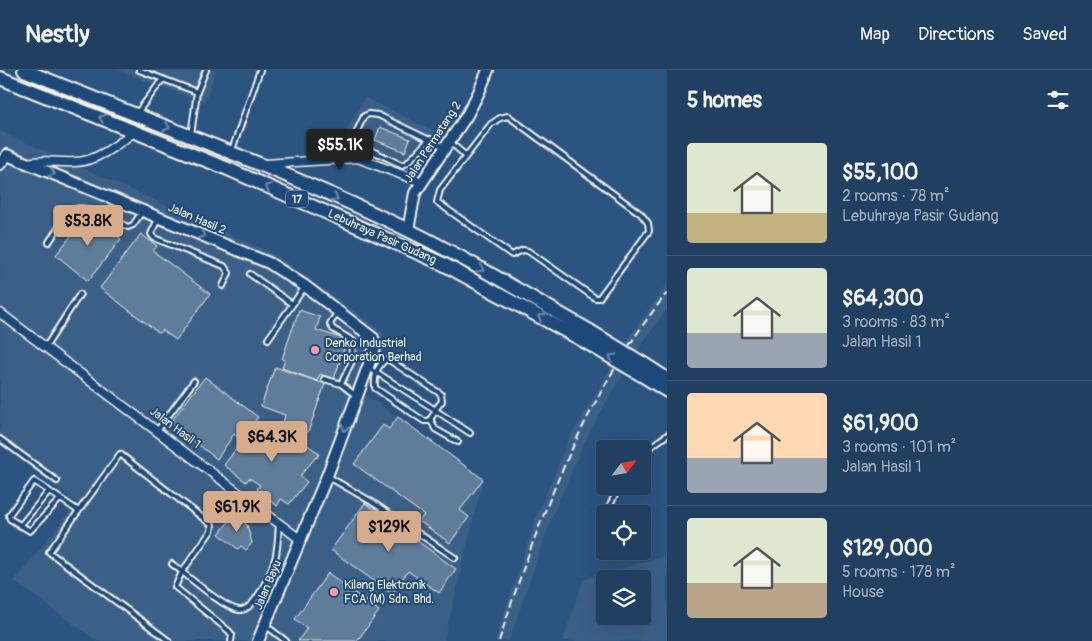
<!DOCTYPE html>
<html lang="en">
<head>
<meta charset="utf-8">
<style>
  :root { --surface:#213f61; --page:#2d4a6a; --text:#f1f3f6; --muted:#a2afbd; --line:#3e5876; --accent:#d6ab8b }
  body { margin:0; font-family:Pangolin,sans-serif; background:var(--page); color:var(--text); height:100vh; display:flex; flex-direction:column; font-size:19px; white-space:nowrap }
  * { box-sizing:border-box; margin:0 }
  p { font-size:16px; color:var(--muted) }
  .icon { flex:none; width:28px; height:28px; fill:none; stroke:currentColor; stroke-width:2; stroke-linecap:round; stroke-linejoin:round }
  .map { position:relative; flex:1; overflow:hidden }
  .side { display:flex; flex-direction:column; background:var(--surface); width:425px }
  .side>* { flex:none }
  .needle { width:32px; rotate:59deg }
  .fabs { position:absolute; left:596px; top:370px; display:grid; gap:10px }
  .fabs a { display:grid; place-items:center; width:55px; height:55px; border-radius:5px; background:var(--surface); box-shadow:0 5px 20px #0002,0 0 0 1px var(--line); font-size:25px }
  .price { position:absolute; translate:-50% -42px; padding:0 11px; border-radius:5px; background:var(--accent); color:#111; font-size:16px; line-height:32px; filter:drop-shadow(0 1px 2px #0008) }
  .price::after { content:''; position:absolute; left:50%; top:30px; width:15px; height:11px; margin-left:-8px; background:inherit; clip-path:polygon(0 0,100% 0,50% 100%) }
  .price.active { background:#222; color:#fff }
  ul { padding:0; list-style:none }
  li { display:flex; align-items:center; gap:15px; height:125px; padding:0 20px }
  li+li { border-top:1px solid var(--line) }
  li span { display:grid; place-items:center; flex:none; width:140px; height:100px; border-radius:5px; color:#555 }
  li>.icon { margin-inline-start:auto }
  span .icon { width:60px; height:60px; fill:#fffc; stroke-width:1 }
  li b { font-size:21px }
  h2 { display:flex; justify-content:space-between; align-items:center; height:60px; padding:0 20px; font-size:21px }
  header { display:flex; align-items:center; gap:30px; box-sizing:border-box; height:70px; padding:0 25px; background:var(--surface); border-bottom:1px solid var(--line) }
  header strong { font-size:24px }
  nav { display:flex; gap:28px; margin-inline-start:auto; font-size:18px }
  main { display:flex; flex:1; min-height:0 }
  .map>svg:first-child { display:block }
  .built { fill:#3b6088; fill-rule:evenodd }
  .building { fill:#5e7b9a; stroke:#f4f1e8 }
  .lines { fill:none; stroke-linecap:round; stroke-linejoin:round }
  .service-casing { stroke:#f4f1e8; stroke-width:8 }
  .minor-casing { stroke:#f4f1e8; stroke-width:11 }
  .tertiary-casing { stroke:#f4f1e8; stroke-width:14 }
  .trunk-casing { stroke:#f4f1e8; stroke-width:16 }
  .service { stroke:#1f4a7a; stroke-width:4 }
  .minor { stroke:#1f4a7a; stroke-width:8 }
  .tertiary { stroke:#1f4a7a; stroke-width:10 }
  .trunk { stroke:#1f4a7a; stroke-width:12 }
  .rail { stroke:#f4f1e8; stroke-width:2; stroke-dasharray:8 4; stroke-linecap:butt }
  .trunk-bridge-casing { stroke:#f4f1e8; stroke-width:16; stroke-linecap:butt }
  .trunk-bridge { stroke:#1f4a7a; stroke-width:12 }
  .oneway { stroke:#748da6 }
  .poi-dot { fill:#ff9aa2; stroke:#1f4a7a; stroke-width:2 }
  .labels { text-anchor:middle; dominant-baseline:central; stroke-width:4; stroke-linejoin:round; paint-order:stroke }
  .shield { fill:#1f4a7a; stroke:#b4bfc7; stroke-width:1 }
  .shield-label { font-size:11px; font-weight:bold; fill:#f4f1e8 }
  .street-label { font-size:12px; fill:#f4f1e8; stroke:#1f4a7a }
  .poi-label { font-size:12px; fill:#f4f1e8; stroke:#1f4a7a; text-anchor:start }
</style>
</head>
<body>
<header>
<strong>Nestly</strong>
<nav><a>Map</a><a>Directions</a><a>Saved</a></nav>
</header>
<main>
<div class="map">
<svg width="667" height="571" viewBox="0 0 667 571">
  <rect width="100%" height="100%" fill="#2c5481"/>
  <filter id="ink" filterUnits="userSpaceOnUse"><feTurbulence type="fractalNoise" baseFrequency=".02" numOctaves="2"/><feDisplacementMap in="SourceGraphic" scale="10" xChannelSelector="R" yChannelSelector="G"/><feConvolveMatrix kernelMatrix="1 2 1 2 8 2 1 2 1" color-interpolation-filters="sRGB"/></filter>
  <g filter="url(#ink)">
    <path class="built" d="M118,0H216L204,33Z
      M365,28L443,65L416,105L337,75Z
      M0,61L274,184L384,263L359,320L483,409L444,571H97L14,511L77,433L0,374Z
      M667,214V239L641,275L605,334L583,375L551,449L509,571H495L537,445L569,369L630,266Z
      M667,485V571H563L583,510ZM605,509H642V546H605Z"/>
    <path class="building" d="M380,57L410,69L405,82L375,70Z
      M88,144L121,169L88,211L56,185Z
      M141,164L157,176L153,181L210,224L176,270L162,260L159,263L100,218Z
      M299,240L320,247L316,260L347,270L334,309L320,304L317,311L282,298L285,290L282,289Z
      M275,297L325,314L308,362L283,353L285,345L261,336Z
      M205,307L258,347L241,370L234,364L217,389L170,353Z
      M398,347L483,409L460,440L469,447L450,473L419,451L424,445L354,394L383,355L389,359Z
      M257,351L274,364L279,358L300,375L303,372L319,383L317,388L316,387L300,406L307,412L289,434L281,429L277,436L257,419L260,415L249,408L246,412L224,395Z
      M365,433L456,499L439,523L408,501L392,524L331,480Z
      M234,445L247,455L252,473L246,480L241,476L238,479L219,464Z
      M328,503L379,541L357,571H298L307,558L295,549Z"/>
    <g class="lines">
      <defs>
        <path id="service" d="M139,0L197,22L191,65
          M197,22L206,0
          M137,43L163,9
          M508,46L641,144L648,153L649,161L599,228H595L528,181L523,180L512,185L437,132L440,120L491,54L500,48Z
          M430,69L407,93L402,95L364,77L357,61L364,46L369,44L378,45L440,75L450,72L466,86
          M232,80L260,0
          M158,149L151,164L154,168L224,196L229,203L223,216
          M49,172C56,162 64,147 73,140C83,132 117,152 128,157L133,155L142,142
          M250,204L292,234
          M268,269L304,218
          M45,278L80,224
          M367,298L376,302L434,339L435,342L429,351H424L375,318C374,306 376,298 385,290H389L441,324L442,331L435,340L470,363
          M324,309L341,314L352,291L353,271L333,259L330,254L337,243
          M341,314L355,325
          M431,350L435,359L458,372
          M157,361L194,311
          M0,369L57,411
          M642,383L667,365
          M327,406L372,432L455,488
          M60,429L30,461L10,449L9,445L34,411L37,413L77,440
          M606,444L619,416
          M602,453L605,446
          M20,456L49,421
          M172,494C187,505 223,538 239,540C255,542 271,501 275,489C278,478 278,465 279,454
          M265,555L286,571
          M169,571L49,482L120,384L212,455L211,461L182,502L175,517L229,561L232,565L231,571"/>
        <path id="minor" d="M28,93C44,89 58,93 75,92C96,92 118,74 134,62
          M265,94L358,88L421,112
          M0,243L301,470"/>
        <path id="tertiary" d="M0,94L7,85L269,193L305,216L373,268L375,278L327,406L258,571
          M408,160L415,123L467,45L479,22L488,0"/>
        <path id="trunk" d="M24,0C152,53 283,99 408,160C470,190 529,227 590,261
          M0,8L228,99L443,194L584,271
          M644,294L667,309
          M640,304L667,321"/>
      </defs>
      <use href="#service" class="service-casing"/>
      <use href="#minor" class="minor-casing"/>
      <use href="#tertiary" class="tertiary-casing"/>
      <use href="#trunk" class="trunk-casing"/>
      <use href="#service" class="service"/>
      <use href="#minor" class="minor"/>
      <use href="#tertiary" class="tertiary"/>
      <use href="#trunk" class="trunk"/>
      <path class="rail" d="M499,571C539,447 585,326 667,223"/>
      <defs>
        <path id="trunk-bridge" d="M590,261L644,294
          M584,271L640,304"/>
      </defs>
      <use href="#trunk-bridge" class="trunk-bridge-casing"/>
      <use href="#trunk-bridge" class="trunk-bridge"/>
    </g>
    <defs><path id="oneway-chevron" d="M-2-3.5L2.5 0L-2 3.5" fill="none" stroke-width="1.6" stroke-linecap="round" stroke-linejoin="round" transform="scale(1.25)"/></defs>
    <g class="oneway">
      <use href="#oneway-chevron" transform="translate(102 48) rotate(-158)"/>
      <use href="#oneway-chevron" transform="translate(167 57) rotate(19)"/>
      <use href="#oneway-chevron" transform="translate(52 103) rotate(22)"/>
      <use href="#oneway-chevron" transform="translate(268 117) rotate(-157)"/>
      <use href="#oneway-chevron" transform="translate(335 128) rotate(24)"/>
      <use href="#oneway-chevron" transform="translate(202 165) rotate(23)"/>
      <use href="#oneway-chevron" transform="translate(481 199) rotate(29)"/>
      <use href="#oneway-chevron" transform="translate(541 247) rotate(-151)"/>
      <use href="#oneway-chevron" transform="translate(612 287) rotate(-149)"/>
      <use href="#oneway-chevron" transform="translate(345 358) rotate(110)"/>
    </g>
  </g>
  <g class="poi-dot">
    <circle cx="315" cy="280" r="5"/>
    <circle cx="334" cy="522" r="5"/>
  </g>
  <g class="labels">
    <rect class="shield" x="286" y="120.5" width="22" height="17" rx="4"/>
    <g class="shield-label">
      <text x="297" y="129">17</text>
    </g>
    <g class="street-label">
      <text transform="translate(433 72) rotate(-57)">Jalan Permatang 2</text>
      <text transform="translate(197 149) rotate(23)">Jalan Hasil 2</text>
      <text transform="translate(382 167) rotate(24)">Lebuhraya Pasir Gudang</text>
      <text transform="translate(175 358) rotate(37)">Jalan Hasil 1</text>
      <text transform="translate(268 515) rotate(-67)">Jalan Bayu</text>
    </g>
    <g class="poi-label">
      <text x="325" y="273">Denko Industrial<tspan x="325" dy="14">Corporation Berhad</tspan></text>
      <text x="344" y="515">Kilang Elektronik<tspan x="344" dy="14">FCA (M) Sdn. Bhd.</tspan></text>
    </g>
  </g>
</svg>
<div class="fabs">
<a><svg class="needle" viewBox="-14 -14 28 28"><path d="M0-13l5 13h-10z" fill="#e53935"/><path d="M0 13l5-13h-10z" fill="#a2afbd"/></svg></a>
<a><svg class="icon" aria-label="locate" viewBox="0 0 24 24"><circle cx="12" cy="12" r="6"/><path d="M12 2v4M12 18v4M2 12h4M18 12h4"/></svg></a>
<a><svg class="icon" aria-label="layers" viewBox="0 0 24 24"><path d="M12 4l9 5-9 5-9-5zM3 14l9 5 9-5"/></svg></a>
</div>
<b class="price active" style="left:340px;top:101px">$55.1K</b>
<b class="price" style="left:88px;top:177px">$53.8K</b>
<b class="price" style="left:272px;top:393px">$64.3K</b>
<b class="price" style="left:237px;top:463px">$61.9K</b>
<b class="price" style="left:389px;top:483px">$129K</b>
</div>
<section class="side">
<h2>5 homes<svg class="icon" aria-label="filters" viewBox="0 0 24 24"><path d="M4 7h16M4 17h16"/><circle cx="9" cy="7" r="2"/><circle cx="15" cy="17" r="2"/></svg></h2>
<ul>
<li><span style="background:linear-gradient(#dfe7d0 70%,#c2b280 0)"><svg class="icon" aria-label="home" viewBox="0 0 24 24"><path d="M3 11l9-7 9 7M6 9v11h12V9"/></svg></span><div><b>$55,100</b><p>2 rooms · 78 m²</p><p>Lebuhraya Pasir Gudang</p></div></li>
<li><span style="background:linear-gradient(#dfe7d0 65%,#9aa5b1 0)"><svg class="icon" aria-label="home" viewBox="0 0 24 24"><path d="M3 11l9-7 9 7M6 9v11h12V9"/></svg></span><div><b>$64,300</b><p>3 rooms · 83 m²</p><p>Jalan Hasil 1</p></div></li>
<li><span style="background:linear-gradient(#ffd9b3 65%,#9aa5b1 0)"><svg class="icon" aria-label="home" viewBox="0 0 24 24"><path d="M3 11l9-7 9 7M6 9v11h12V9"/></svg></span><div><b>$61,900</b><p>3 rooms · 101 m²</p><p>Jalan Hasil 1</p></div></li>
<li><span style="background:linear-gradient(#dfe7d0 65%,#b9a48a 0)"><svg class="icon" aria-label="home" viewBox="0 0 24 24"><path d="M3 11l9-7 9 7M6 9v11h12V9"/></svg></span><div><b>$129,000</b><p>5 rooms · 178 m²</p><p>House</p></div></li>
</ul>
</section>
</main>
</body>
</html>
